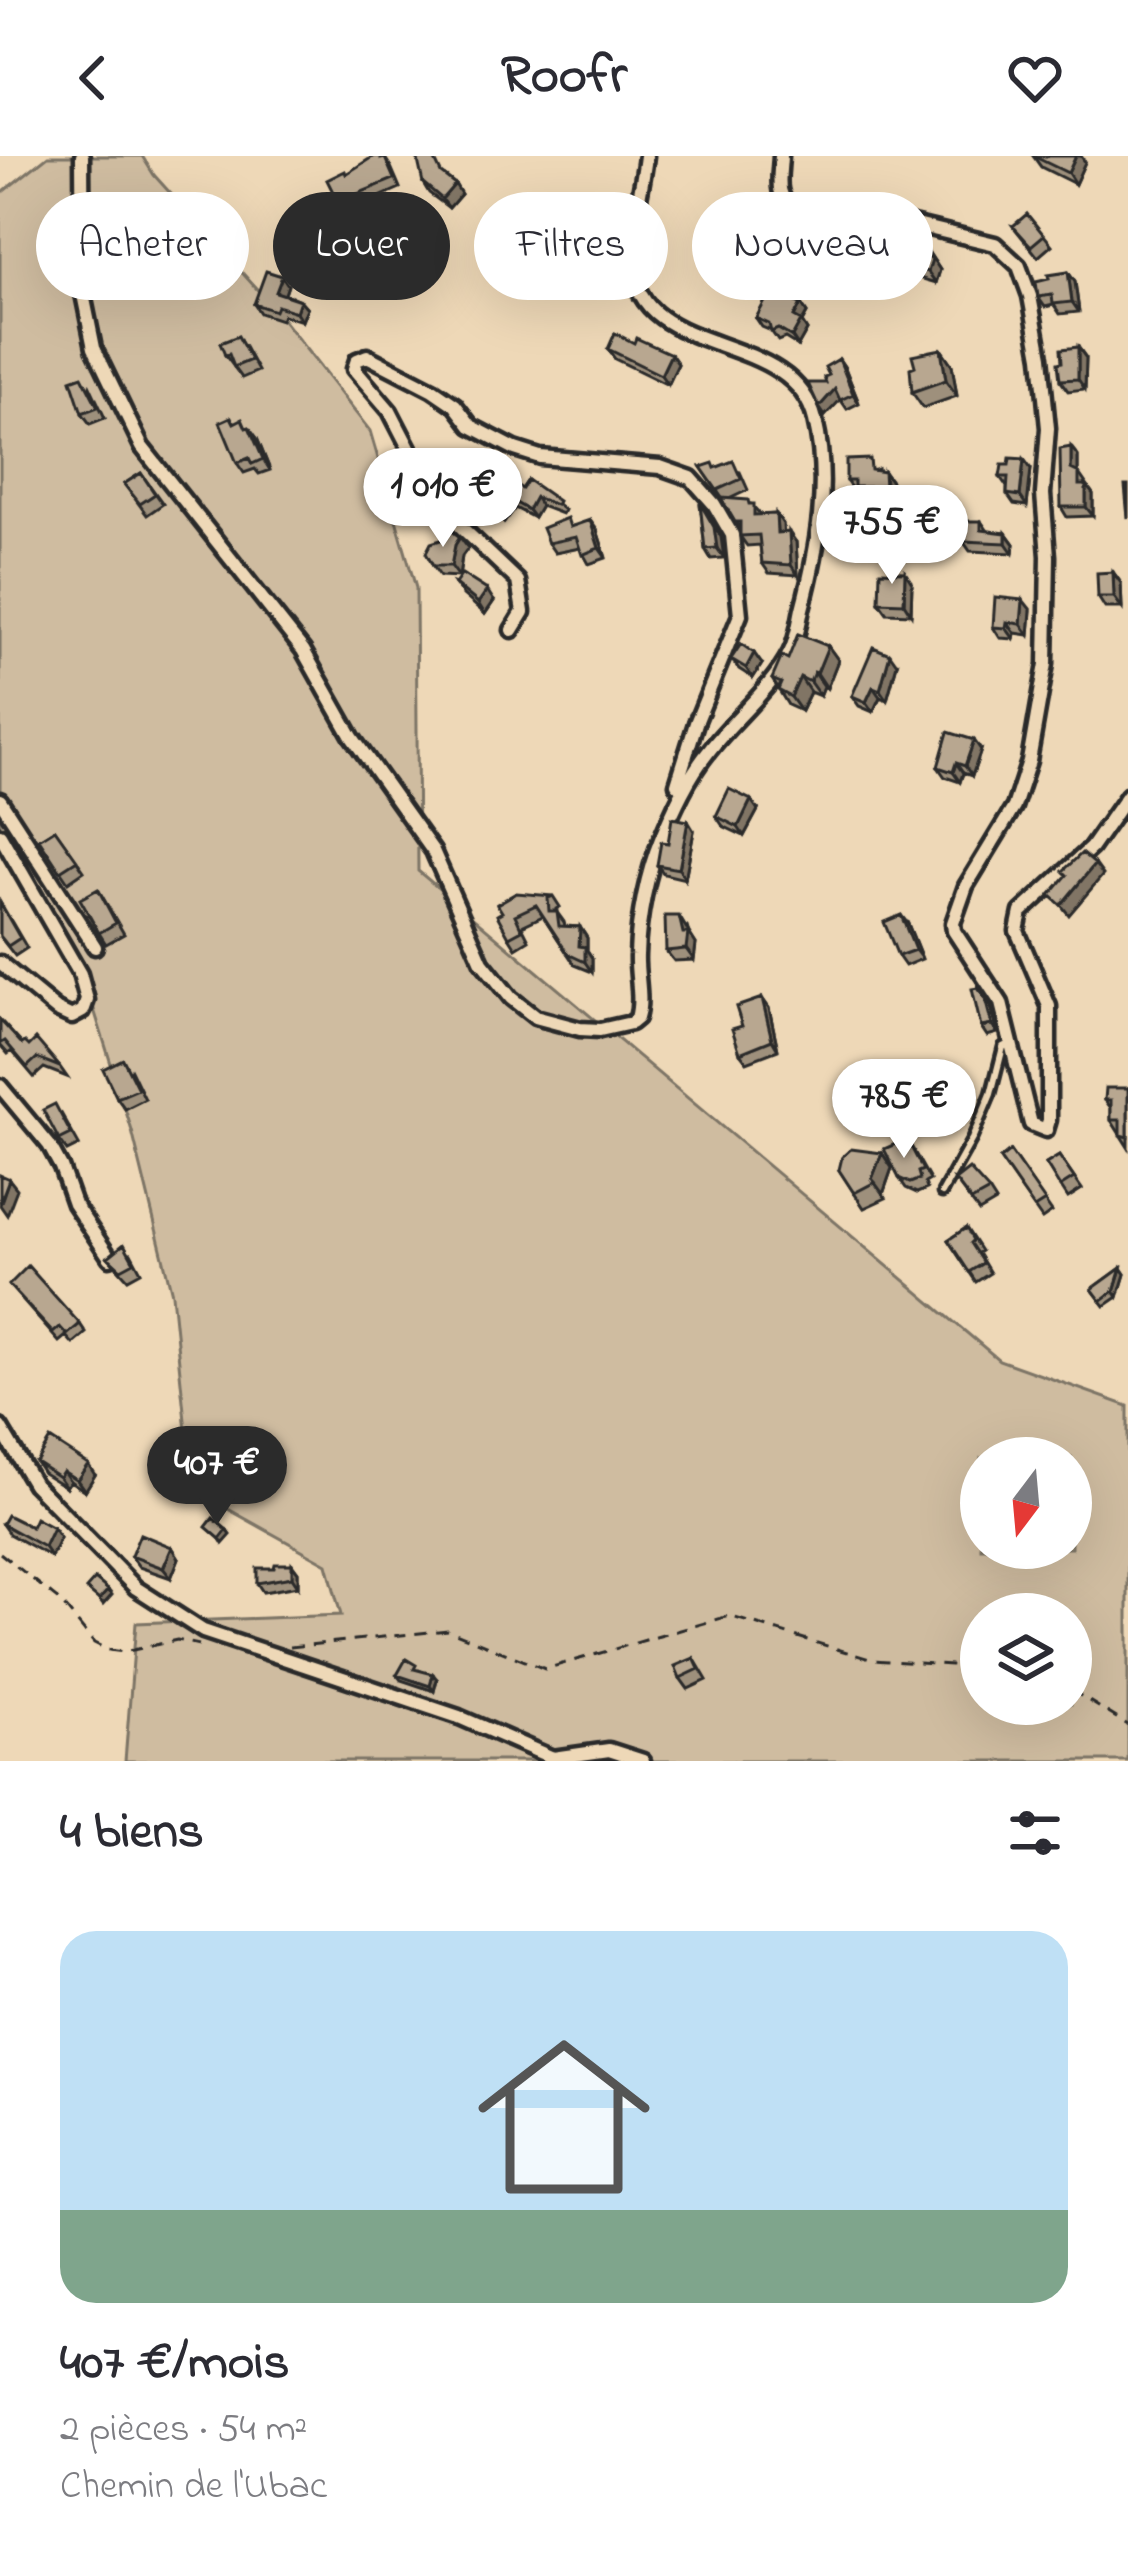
<!DOCTYPE html>
<html lang="fr">
<head>
<meta charset="utf-8">
<style>
  :root { --surface:#fff; --page:#f2f2f3; --text:#2b2b33; --muted:#7c7c81; --line:#e1e1e2; --accent:#2b2b2b }
  body { margin:0; font-family:"Indie Flower",sans-serif; background:var(--page); color:var(--text); height:100vh; display:flex; flex-direction:column; font-size:45px; white-space:nowrap }
  * { box-sizing:border-box; margin:0 }
  p { font-size:39px; color:var(--muted) }
  .icon { flex:none; width:66px; height:66px; fill:none; stroke:currentColor; stroke-width:2; stroke-linecap:round; stroke-linejoin:round }
  .map { position:relative; height:1605px; overflow:hidden }
  .sheet { display:flex; flex-direction:column; background:var(--surface); flex:1 }
  .sheet>* { flex:none }
  .hud { position:absolute; left:36px; top:36px; width:1056px; height:108px; display:flex; gap:24px }
  .needle { width:78px; rotate:196deg }
  .controls { position:absolute; left:960px; top:1281px; display:grid; gap:24px }
  .controls a { display:grid; place-items:center; width:132px; height:132px; border-radius:50%; background:var(--surface); box-shadow:0 12px 48px #0002; font-size:60px }
  .price { position:absolute; translate:-50% -102px; padding:0 27px; border-radius:42px; background:#fff; color:#222; font-size:39px; line-height:78px; filter:drop-shadow(0 3px 6px #0008) }
  .price::after { content:''; position:absolute; left:50%; top:72px; width:36px; height:27px; margin-left:-18px; background:inherit; clip-path:polygon(0 0,100% 0,50% 100%) }
  .price.current { background:var(--accent); color:#fff }
  ul { padding:0; list-style:none }
  li { display:grid; align-content:center; gap:24px; height:636px; padding:0 60px }
  li+li { border-top:3px solid var(--line) }
  li span { display:grid; place-items:center; height:372px; border-radius:36px; color:#555 }
  li>.icon { margin-inline-start:auto }
  span .icon { width:216px; height:216px; fill:#fffc; stroke-width:1 }
  li b { font-size:51px }
  h2 { display:flex; justify-content:space-between; align-items:center; height:144px; padding:0 60px; font-size:51px }
  .chip { padding:0 42px; border-radius:54px; background:var(--surface); box-shadow:0 12px 48px #0002; font-size:42px; line-height:108px }
  .chip.current { background:var(--accent); color:#fff }
  header { display:flex; justify-content:space-between; align-items:center; height:156px; padding:0 60px; background:var(--surface); font-size:54px; font-weight:700 }
  .map>svg:first-child { display:block }
  .green { fill:#cfbca0; stroke:#7d7466; stroke-width:3; fill-rule:evenodd }
  .lines { fill:none; stroke-linecap:round; stroke-linejoin:round }
  .service-casing { stroke:#2b2b2b; stroke-width:15 }
  .minor-casing { stroke:#2b2b2b; stroke-width:21 }
  .path { stroke:#2b2b2b; stroke-width:3; stroke-dasharray:12 9; stroke-linecap:butt }
  .service { stroke:#eed8b7; stroke-width:6 }
  .minor { stroke:#eed8b7; stroke-width:12 }
  .wall { fill:#9e907c; stroke:#2b2b2b; stroke-width:3 }
  .shaded-wall { fill:#817565; stroke:#2b2b2b; stroke-width:3 }
  .building { fill:#b8a790; stroke:#2b2b2b; stroke-width:3 }
</style>
</head>
<body>
<header><svg class="icon" aria-label="back" viewBox="0 0 24 24"><path d="M15 5l-7 7 7 7"/></svg>Roofr<svg class="icon" aria-label="heart" viewBox="0 0 24 24"><path d="M12 20l-8-8c-3-5 5-10 8-4 3-6 11-1 8 4z"/></svg></header>
<div class="map">
<svg width="1128" height="1605" viewBox="0 0 1128 1605">
  <rect width="100%" height="100%" fill="#eed8b7"/>
  <filter id="ink" filterUnits="userSpaceOnUse"><feTurbulence type="fractalNoise" baseFrequency=".00833" numOctaves="2"/><feDisplacementMap in="SourceGraphic" scale="24" xChannelSelector="R" yChannelSelector="G"/><feConvolveMatrix kernelMatrix="1 2 1 2 8 2 1 2 1" color-interpolation-filters="sRGB"/></filter>
  <g filter="url(#ink)">
    <path class="green" d="M48,0H142L154,19L273,151L370,275L416,432L418,715L999,1204L1128,1250V1605H125L136,1467L341,1459L327,1408L192,1333L172,1138L132,975L92,847L17,681L0,693V38ZM981,1302H1071V1392H981ZM981,1458H1071V1548H981Z"/>
    <g class="lines">
      <defs>
        <path id="service" d="M942,1037L972,983L991,938L1003,891L1011,887"/>
        <path id="minor" d="M82,0L83,138L94,192L142,291L303,494L352,581L433,695L482,806L511,842L535,861L580,873L600,874L631,867L637,862C643,842 636,819 637,799C638,762 647,717 661,683C674,652 688,621 709,595C734,562 771,534 790,497C797,484 799,467 802,453C818,392 830,326 815,264C793,171 638,205 633,109C630,73 642,35 646,0
          M781,0C780,22 774,40 794,54L871,58L995,88L1019,110L1030,140L1041,201L1048,272L1043,338L1048,400L1046,508L1029,605L1014,651L966,730L953,767L954,775L1001,847L1031,968L1046,974L1049,964V850L1017,775L1021,756L1091,692L1128,639
          M512,474L523,456L518,425L439,350L390,255L354,213L357,204L367,200L433,234L455,249L471,270L515,293L540,301L660,311L691,322L714,348L732,379L740,459L696,567L677,628L683,634
          M0,644L95,791
          M0,679L80,818L87,844L83,855L72,861L57,854L0,807
          M0,930L49,989L61,1011L74,1048L110,1102
          M0,1271L34,1328L99,1394L136,1432L203,1475L459,1561L553,1602L609,1594L643,1605"/>
      </defs>
      <use href="#service" class="service-casing"/>
      <use href="#minor" class="minor-casing"/>
      <path class="path" d="M0,1397L60,1445L94,1487L108,1494L124,1496L177,1484L199,1489
        M290,1491L448,1474L545,1513L729,1460L873,1504L981,1511
        M1071,1534L1128,1569"/>
      <use href="#service" class="service"/>
      <use href="#minor" class="minor"/>
    </g>
    <path class="wall" d="M380,0L382,3L385,2L391,11L400,32L345,56L338,46L346,18Z
      M1033,0L1085,6L1075,28L1041,11Z
      M445,20L455,28L461,38L449,52L429,37L423,27Z
      M1013,70L1044,79L1052,89L1038,101Z
      M927,94L940,114L936,127L902,117L894,106Z
      M370,100L435,112L430,124L420,120L416,127L377,110Z
      M1068,116L1075,126L1079,156L1060,158L1054,149L1045,151L1038,141L1049,123Z
      M288,129L285,138L300,144L307,152L302,165L283,159L281,164L260,157L254,148Z
      M801,148L807,157L802,166L807,174L798,190L785,182L778,185L771,175L762,171L756,162Z
      M634,187L671,198L678,208L668,229L615,203L608,193Z
      M245,191L258,215L242,222L225,199Z
      M1078,191L1086,202L1085,233L1068,235L1060,224L1062,206Z
      M941,193L952,209L957,240L923,252L912,236Z
      M839,203L845,212L859,247L847,253L840,243L825,260L826,227L829,219Z
      M90,230L105,262L90,268L82,257Z
      M235,266L247,272L257,282L270,314L259,318L255,313L244,317L237,307Z
      M1078,300V316L1093,338V360L1067,361L1061,351Z
      M701,311L740,316L748,334L729,343L751,348L761,359L776,358L783,368V377L796,386L798,419L769,417L762,407L760,389L747,390L740,380V373L722,342Z
      M878,313V315L884,316L892,327V342H862L857,336H854L846,325Z
      M1031,313L1027,350L1014,348L1007,338V331L1000,321Z
      M141,317L163,348L147,359L124,328Z
      M528,324L564,354L562,358L541,350L534,362L515,352L504,367L481,350L475,341L522,333Z
      M700,347L721,381L724,402L711,403L705,393Z
      M981,365L988,375L1006,377L1014,388L1013,397L970,395L963,385Z
      M573,370L597,374L606,402L589,408L580,392L555,397L548,387Z
      M468,392L462,400L459,421L440,420L433,410Z
      M1113,416L1121,427L1122,452H1105L1098,441Z
      M912,427L911,458L887,457L879,446Z
      M455,428L494,445L485,458L463,439Z
      M1031,454L1029,479L1015,477L1014,483L1000,482L993,471Z
      M828,490L838,504L827,532L824,530L820,540L810,536L801,555L788,549L772,523L788,503Z
      M731,503L762,508L753,522L739,513Z
      M897,508L887,544L880,541L873,556L859,550L852,540Z
      M981,594L972,620L963,617L960,626L945,621L938,611Z
      M758,654L744,680L723,670L716,660Z
      M55,673L84,715L68,726L39,683Z
      M694,675L685,723L664,718L657,709L668,687Z
      M98,733L124,778L106,788L99,777Z
      M553,740L560,751L556,753V755L564,766L565,770L580,771L587,782V794L592,802V816L575,809L543,760L522,770L529,784L516,792L509,781L502,756Z
      M0,746L27,792L15,800L0,781Z
      M908,768L922,803L905,810L898,800Z
      M687,771L689,778L696,788L694,804L674,805L666,795Z
      M978,832L991,851L998,877L987,880L981,871Z
      M762,842L769,852L778,894L747,906L740,897L742,870Z
      M0,864L22,888L29,890L60,911L67,921L44,912L34,921L12,895L8,898L0,889Z
      M131,914L145,943L125,953L117,942Z
      M1128,932V991L1111,964V952L1105,944Z
      M62,959L79,989L67,995L59,984Z
      M907,983L930,1024L925,1027L927,1033L917,1037L906,1032L899,1022Z
      M1010,995L1052,1056L1042,1063L1000,1003Z
      M882,997L892,1012L883,1038L886,1042L864,1052L839,1014Z
      M1059,1000L1082,1033L1068,1042L1046,1008Z
      M955,1024L989,1035L996,1046L979,1056Z
      M966,1072L981,1095L978,1097L990,1117L976,1126L948,1084Z
      M131,1097L141,1116L128,1123L108,1101Z
      M1121,1112L1125,1118L1118,1141L1105,1150L1092,1133Z
      M9,1129L80,1168L86,1177L73,1188L66,1180L59,1186Z
      M36,1306L95,1319L85,1335L70,1325L66,1331L43,1317Z
      M2,1368L53,1372L60,1382L51,1401L9,1378Z
      M172,1391L179,1402L171,1422L139,1411L131,1400Z
      M292,1408L298,1416V1430L263,1436L257,1427L274,1412Z
      M694,1502L707,1524L688,1533L680,1522Z
      M419,1514L437,1523L434,1535L401,1524L397,1519Z"/>
    <path class="shaded-wall" d="M1076,0H1081L1085,6L1075,28L1068,17Z
      M455,28L461,38L449,52L442,43Z
      M927,94L940,114L936,127L928,116L926,100Z
      M428,102L435,112L430,124L423,114Z
      M413,110L420,120L416,127L409,117Z
      M1068,116L1075,126L1079,156L1072,146Z
      M282,120L288,129L283,144L276,136Z
      M300,144L307,152L302,165L296,156Z
      M801,148L807,157L802,166L807,174L798,190L792,181L794,161Z
      M1078,191L1086,202L1085,233L1078,223Z
      M941,193L952,209L957,240L946,224Z
      M671,198L678,208L668,229L661,219Z
      M839,203L845,212L859,247L853,238Z
      M835,233L842,242L825,260L819,251Z
      M249,271L257,282L270,314L263,303Z
      M1071,291L1078,300V323L1071,313Z
      M1024,303L1031,313L1027,350L1020,340Z
      M884,316L892,327V342L885,331Z
      M1086,329L1093,338V360L1086,351Z
      M535,341L541,350L534,362L528,354Z
      M509,343L515,352L504,367L498,359Z
      M700,347L721,381L724,402L717,392Z
      M776,358L783,368L784,387L777,377Z
      M590,364L597,374L606,402L599,392Z
      M789,376L796,386L798,419L791,409Z
      M1006,377L1014,388L1013,397L1006,387Z
      M460,381L468,392L462,400L459,421L451,410L455,389Z
      M905,416L912,427L911,458L904,447Z
      M1113,416L1121,427L1122,452L1114,441Z
      M487,434L494,445L485,458L478,447Z
      M1023,444L1031,454L1029,479L1021,468Z
      M1007,466L1015,477L1014,483L1006,472Z
      M828,490L838,504L827,532L817,517Z
      M754,497L762,508L753,522L746,512Z
      M890,498L897,508L887,544L880,534Z
      M814,516L824,530L820,540L810,526Z
      M800,521L810,536L801,555L791,541Z
      M873,531L880,541L873,556L866,546Z
      M974,584L981,594L972,620L965,610Z
      M956,607L963,617L960,626L953,616Z
      M751,644L758,654L744,680L738,671Z
      M688,665L694,675L685,723L679,713Z
      M1095,708L1103,719L1069,759L1061,749Z
      M901,759L908,768L922,803L915,794Z
      M679,760L696,788L694,804L686,793Z
      M580,771L587,782V794L592,802V816L585,806L579,790Z
      M762,842L769,852L778,894L772,884Z
      M985,843L991,851L998,877L992,869Z
      M882,997L892,1012L883,1038L872,1023Z
      M9,1023L17,1033L7,1059L0,1049Z
      M1121,1112L1125,1118L1118,1141L1114,1135Z
      M88,1308L95,1319L85,1335L77,1324Z
      M63,1315L70,1325L66,1331L59,1321Z
      M53,1372L60,1382L51,1401L44,1391Z
      M227,1374L231,1379L223,1388L220,1383Z
      M172,1391L179,1402L171,1422L163,1412Z
      M292,1408L298,1416V1430L292,1421Z
      M108,1434L112,1439L103,1449L99,1444Z
      M433,1518L437,1523L434,1535L430,1530Z"/>
    <path class="building" d="M374,0H380L381,3L385,2L394,23L338,46L327,24L345,15L346,18Z
      M417,0H433L441,17L455,28L442,43L423,27Z
      M1033,0H1076L1068,17Z
      M1027,58L1044,79L1031,90L1013,70Z
      M900,85L927,94L926,100L932,103L928,116L894,106Z
      M379,88L405,99L408,93L428,102L423,114L413,110L409,117L370,100L368,91Z
      M266,115L282,120L276,136L300,144L296,156L277,150L275,155L254,148Z
      M1068,116L1072,146L1053,148L1052,139L1038,141L1036,126L1049,123L1048,119Z
      M770,136L801,148L794,161L801,165L792,181L778,173L771,176L769,168L756,162Z
      M615,177L634,187L636,182L671,198L661,219L608,193Z
      M238,180L251,204L234,211L229,198L225,199L220,187Z
      M1078,191V223L1060,224L1058,207L1062,206L1061,193Z
      M941,193L946,224L912,236L910,212L915,210L912,199Z
      M839,203L853,238L840,244L835,233L819,251L808,227H826L824,221L829,219L825,211Z
      M82,220L98,251L82,257L71,224Z
      M231,261L234,267L242,263L246,272L249,271L263,303L252,308L249,302L237,307L220,266Z
      M1071,291V313L1079,317V329H1086V351H1061L1060,293Z
      M1010,302L1024,303L1020,340L1007,338L1008,321H1000L1002,309H1009Z
      M870,303L871,314L884,316L885,331H854V325H846V304Z
      M733,305L741,323L717,334L701,311L713,307L715,312Z
      M493,313L522,333L528,324L558,345L556,349L535,341L528,354L509,343L498,359L475,341Z
      M141,317L155,338L140,348L124,328Z
      M1125,330H1128V362Z
      M721,342L748,344L749,348H754V359L776,358L777,377L789,376L791,409L762,407L759,379L740,380V366H735Z
      M700,347L714,371L717,392L705,393Z
      M567,362L570,371L590,364L599,392L582,399L576,381L548,387L542,372Z
      M964,365H981V374L1006,377V387L963,385Z
      M451,374L460,381L455,389L451,410H433L426,397L431,387L444,383Z
      M880,415L905,416L904,447L879,446Z
      M1113,416L1114,441H1098L1097,417Z
      M462,418L487,434L478,447L455,428Z
      M995,441L1023,444L1021,468L1007,466L1006,472L993,471Z
      M798,478L828,490L817,517L814,516L810,526L800,521L791,541L778,534L781,527L772,523L782,500L788,503Z
      M741,488L754,497L746,512L731,503Z
      M873,491L890,498L880,534L873,531L866,546L852,540Z
      M948,576L974,584L965,610L956,607L953,616L938,611Z
      M729,633L751,644L738,671L716,660Z
      M672,662L688,665L679,713L657,709L661,686L668,687Z
      M55,673L77,704L60,715L39,683Z
      M1082,697L1095,708L1061,749L1050,739L1067,719L1063,715Z
      M98,733L116,767L99,777L80,743Z
      M516,737L553,740L548,742L549,755H557L559,770L580,771L579,790L585,791V806L568,798L536,749L515,759L522,774L509,781L497,759L502,756L497,748Z
      M0,747L20,782L8,790L0,780Z
      M901,759L915,794L898,800L884,766Z
      M665,760H679L683,777H688L686,793L666,795Z
      M978,832L985,843L992,869L981,871L972,833Z
      M762,842L772,884L740,897L732,873L742,870L736,851Z
      M0,864L22,888L25,886L29,890L36,883L60,911L37,902L27,911L5,885L0,888Z
      M123,903L138,933L117,942L103,913Z
      M1106,932H1128V981L1120,979V964H1111V944H1105Z
      M55,948L71,978L59,984L43,954Z
      M907,983L923,1014L918,1016L920,1023L910,1027L899,1022L884,993Z
      M851,993L882,997L872,1023L875,1026L854,1037L839,1014L842,1001Z
      M1010,995L1045,1045L1034,1052L1000,1003Z
      M1059,1000L1074,1022L1060,1031L1046,1008Z
      M969,1013L989,1035L971,1045L955,1024Z
      M0,1019L9,1023L0,1047Z
      M966,1072L973,1084L970,1087L983,1107L969,1116L948,1084Z
      M124,1088L134,1106L121,1113L108,1101Z
      M28,1110L80,1168L67,1179L60,1171L53,1177L9,1129Z
      M1121,1112L1114,1135L1101,1145L1092,1133Z
      M50,1283L88,1308L77,1324L63,1315L59,1321L36,1306Z
      M7,1359L31,1371L35,1362L53,1372L44,1391L2,1368Z
      M213,1362L227,1374L220,1383L206,1371Z
      M140,1378L172,1391L163,1412L131,1400Z
      M275,1408H292V1421L257,1427V1412H274Z
      M95,1423L108,1434L99,1444L86,1433Z
      M694,1502L699,1513L680,1522L675,1510Z
      M406,1503L416,1509L414,1513L433,1518L430,1530L397,1519Z"/>
  </g>
</svg>
<div class="controls">
<a><svg class="needle" viewBox="-14 -14 28 28"><path d="M0-13l5 13h-10z" fill="#e53935"/><path d="M0 13l5-13h-10z" fill="#7c7c81"/></svg></a>
<a><svg class="icon" aria-label="layers" viewBox="0 0 24 24"><path d="M12 4l9 5-9 5-9-5zM3 14l9 5 9-5"/></svg></a>
</div>
<b class="price" style="left:443px;top:394px">1 010 €</b>
<b class="price" style="left:892px;top:431px">755 €</b>
<b class="price" style="left:904px;top:1005px">785 €</b>
<b class="price current" style="left:217px;top:1372px">407 €</b>
<div class="hud">
<a class="chip">Acheter</a>
<a class="chip current">Louer</a>
<a class="chip">Filtres</a>
<a class="chip">Nouveau</a>
</div>
</div>
<section class="sheet">
<h2>4 biens<svg class="icon" aria-label="filters" viewBox="0 0 24 24"><path d="M4 7h16M4 17h16"/><circle cx="9" cy="7" r="2"/><circle cx="15" cy="17" r="2"/></svg></h2>
<ul>
<li><span style="background:linear-gradient(#bfe0f5 75%,#7fa58c 0)"><svg class="icon" aria-label="home" viewBox="0 0 24 24"><path d="M3 11l9-7 9 7M6 9v11h12V9"/></svg></span><div><b>407 €/mois</b><p>2 pièces · 54 m²</p><p>Chemin de l'Ubac</p></div></li>
</ul>
</section>
</body>
</html>
